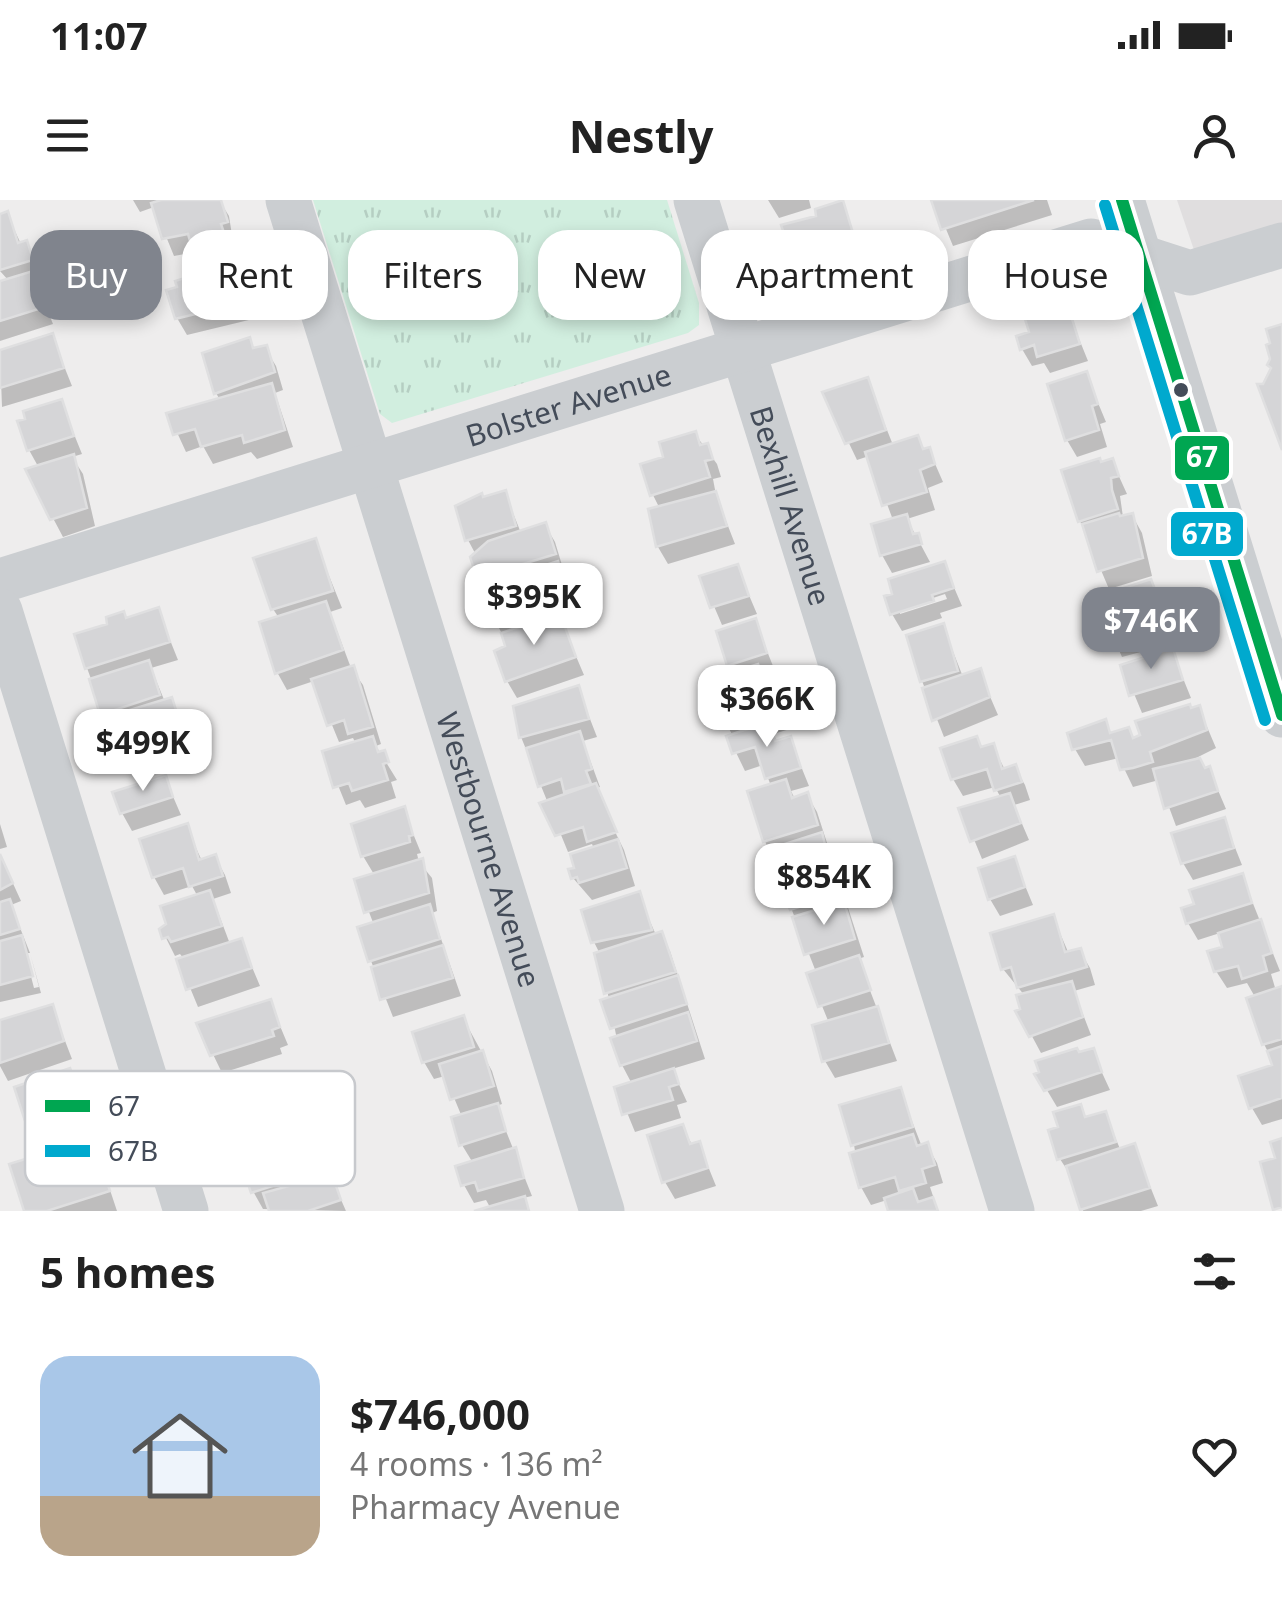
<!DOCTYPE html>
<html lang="en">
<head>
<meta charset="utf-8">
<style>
  :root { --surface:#fff; --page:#f2f2f2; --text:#222; --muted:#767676; --accent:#80848d }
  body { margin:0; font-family:"Noto Sans",sans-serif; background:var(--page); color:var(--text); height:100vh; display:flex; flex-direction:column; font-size:38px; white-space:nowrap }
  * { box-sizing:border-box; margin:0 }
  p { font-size:32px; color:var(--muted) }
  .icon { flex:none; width:55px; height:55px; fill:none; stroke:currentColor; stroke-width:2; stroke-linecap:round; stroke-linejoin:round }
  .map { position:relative; height:1011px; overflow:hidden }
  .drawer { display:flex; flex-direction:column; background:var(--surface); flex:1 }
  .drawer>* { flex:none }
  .top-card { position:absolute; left:30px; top:30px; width:1222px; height:90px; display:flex; gap:20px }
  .price { position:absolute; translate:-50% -85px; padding:0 22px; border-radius:20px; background:#fff; color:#222; font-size:32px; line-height:65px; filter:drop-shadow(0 2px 5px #0008) }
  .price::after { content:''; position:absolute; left:50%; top:60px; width:30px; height:22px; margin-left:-15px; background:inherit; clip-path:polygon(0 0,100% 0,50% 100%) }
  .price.current { background:var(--accent); color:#fff }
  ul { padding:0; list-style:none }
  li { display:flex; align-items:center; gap:30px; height:250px; padding:0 40px }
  li span { display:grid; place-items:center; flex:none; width:280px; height:200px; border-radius:30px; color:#555 }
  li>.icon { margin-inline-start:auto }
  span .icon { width:120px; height:120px; fill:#fffc; stroke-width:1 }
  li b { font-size:42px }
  h2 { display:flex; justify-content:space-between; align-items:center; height:120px; padding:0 40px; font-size:42px }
  .tag { padding:0 35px; border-radius:30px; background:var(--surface); box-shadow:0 5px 15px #0003; font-size:35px; line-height:90px }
  .tag.current { background:var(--accent); color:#fff }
  .status { display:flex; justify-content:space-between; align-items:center; height:70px; padding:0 50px; background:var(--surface); direction:ltr }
  .status svg { height:28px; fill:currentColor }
  header { display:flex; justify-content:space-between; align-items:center; height:130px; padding:0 40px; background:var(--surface); font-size:45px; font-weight:700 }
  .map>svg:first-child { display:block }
  .education { fill:#e0dedf }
  .park { fill:url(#park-tufts) }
  .shadow { fill:#0003; fill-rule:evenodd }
  .building { fill:#d5d5d7; stroke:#dfdfe0; stroke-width:2.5 }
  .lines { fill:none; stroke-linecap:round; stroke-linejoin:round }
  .minor { stroke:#cbced1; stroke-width:45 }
  .bus-1-casing { stroke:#fff; stroke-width:20 }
  .bus-2-casing { stroke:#fff; stroke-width:20 }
  .bus-1 { stroke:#00a651; stroke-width:12 }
  .bus-2 { stroke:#00a9ce; stroke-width:12 }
  .bus-dot { fill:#444c59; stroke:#fff; stroke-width:4 }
  .labels { text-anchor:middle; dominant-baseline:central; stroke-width:10; stroke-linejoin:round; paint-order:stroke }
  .street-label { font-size:30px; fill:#444c59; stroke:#fff }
  .key { fill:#fff; stroke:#c7c9cd; stroke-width:2.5 }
  .key-label { font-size:28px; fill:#444c59 }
  .line-badge { stroke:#fff; stroke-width:4 }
  .badge-label { font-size:28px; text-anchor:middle; font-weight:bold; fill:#fff }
</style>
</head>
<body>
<div class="status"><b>11:07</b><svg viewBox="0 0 49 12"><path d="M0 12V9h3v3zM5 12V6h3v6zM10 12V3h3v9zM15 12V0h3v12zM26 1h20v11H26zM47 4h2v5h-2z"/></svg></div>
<header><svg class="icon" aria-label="menu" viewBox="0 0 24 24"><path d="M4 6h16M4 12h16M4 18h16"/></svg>Nestly<svg class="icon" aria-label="person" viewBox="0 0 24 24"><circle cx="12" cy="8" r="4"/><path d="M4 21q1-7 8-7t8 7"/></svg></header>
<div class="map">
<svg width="1282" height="1011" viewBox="0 0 1282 1011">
  <defs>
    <pattern id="park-tufts" width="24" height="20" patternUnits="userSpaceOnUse" patternTransform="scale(2.5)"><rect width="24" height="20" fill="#d1eedf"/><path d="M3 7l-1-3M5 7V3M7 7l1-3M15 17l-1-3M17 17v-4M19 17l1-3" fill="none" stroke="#b5cec2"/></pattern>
  </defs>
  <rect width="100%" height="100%" fill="#eeeded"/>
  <path class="education" d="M1177,0H1282V23L1194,50Z"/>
  <path class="park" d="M313,0H667L699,103V125L688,133L392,223L380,214Z"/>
  <path class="shadow" d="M133,0H219L229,16L237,67L250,83L256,103L249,105L253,119L187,135L177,118L207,75L196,52L174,56L154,7L140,12Z
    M809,0L811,8L779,18L768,0Z
    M934,0H1047L1052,15L953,46Z
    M842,3L866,68L805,88L795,70L819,17Z
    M7,14L21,44L25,43L35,60L41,78L35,79L53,124L0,141V84L9,81L0,71V16Z
    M1067,109L1088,161L1050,173L1044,163L1032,166L1022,149L1032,133Z
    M52,136L72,186L2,207L0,153Z
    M249,140L255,151L265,148L276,166L283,190L275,193L293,247L257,259L251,252L213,264L203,246L186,252L169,215L220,200L216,193Z
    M1086,174L1106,222L1100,224L1107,247L1077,257L1067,240Z
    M867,180L893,245L917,238L925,251L929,250L943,282L928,288L935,310L907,319L930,362L892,373L882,355L893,320L869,256L857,260L825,193Z
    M61,202L82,254L72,257L83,274L95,326L63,337L28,271L39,268L29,250V220Z
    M695,234L717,264L721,277L713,279L716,295L735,344L668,364L658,347L651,311L660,309L653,295L666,258Z
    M1112,261L1127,294L1120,296L1123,317L1132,315L1142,333L1152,376L1109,389L1080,321Z
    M505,293L521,333L545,325L555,342L575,408L558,414L584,475L517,498L507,481L509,448L492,414L476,355L468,340L483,300Z
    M315,341L342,408L330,412L351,468L363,485L381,544L376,546L397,580L391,582L396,598L365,608L360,600L346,605L325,553L356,544L353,538L339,542L314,481L287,490L277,472L279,418L273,409Z
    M944,364L962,406L940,413L942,418L902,431L892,414ZM945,394L947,399L900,414V409Z
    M737,367L757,414L722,425L702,378Z
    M1163,393L1178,424L1169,427L1174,443L1122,457L1106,420Z
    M158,410L178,460L151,468L165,502L171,500L181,518L190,548L107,573L97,556L106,520L87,468L126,420Z
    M755,421L775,471L762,475L781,500L790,529L773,534L778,543L790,539L809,586L791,591L795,599L807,595L817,612L864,757L858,759L897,861L835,878L825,861L829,823L809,774L816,772L765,641L771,586L763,565L745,571L729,538L733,536L728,527L734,474L729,465Z
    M943,426L963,477L979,471L998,515L944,537L922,481Z
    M1172,451L1191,498L1142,513L1123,467Z
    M578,488L597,537L583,541L600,587L594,589L624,650L635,686L592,700L573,678L594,649L592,644L568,652L521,537Z
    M1199,508L1216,548L1196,558L1204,571L1209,569L1226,609L1176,626L1159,580L1133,587L1119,558L1085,566L1075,549L1105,522L1112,535L1134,540Z
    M993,546L1005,570L1015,567L1025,585L1030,600L1014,605L1029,640L982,659L962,610L1001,598L995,587L963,596L953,579L982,549Z
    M165,578L181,615L132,631L122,613Z
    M403,609L421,653L417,654L419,662L432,678L437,711L432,713L461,796L393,817L371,761L374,725L357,681L375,676L363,656Z
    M1224,620L1242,665L1193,680L1183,663Z
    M0,624L7,647L0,649Z
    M186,626L202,661L215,657L225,675L231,693L213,699L230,744L241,741L260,786L198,807L179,761L184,759L180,754L175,756L162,730L198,697L192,686L164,695L154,677Z
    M0,655L21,701L11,705L30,753H25L34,788L39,787L30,753L41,793L0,802Z
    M1014,659L1033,705L1000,716L990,699Z
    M1242,676L1280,771L1271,774L1276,791H1282V919L1262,925L1252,908L1275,866L1264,844L1255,797L1247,783L1227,788L1216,771L1225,749L1220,733L1198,740L1188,723L1197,705Z
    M638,694L656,735L660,734L670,751L705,859L672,869L687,902L677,905L681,918L635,932L617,888L632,884L622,865L600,754L594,742Z
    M1053,717L1069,754L1080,751L1090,768L1095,785L1074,791L1091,835L1041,853L1019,812L1023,811L1025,796L1003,769Z
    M270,802L288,845L280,848L282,854L222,873L199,825Z
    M52,807L72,859L8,881L0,866V823Z
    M463,818L492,871L502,904L496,906L532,996L523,998L530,1011H486L491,1009L486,1000L474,1003L464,985L473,963L462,945V917L445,876L434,879L424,862Z
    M1092,851L1110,890L1057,907L1038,875Z
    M66,872L91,913L101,946L96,948L117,1011H26L41,957L36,948Z
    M260,874L304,977L290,982L292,988L331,977L346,1011L263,1009L236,961L237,935L231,923Z
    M900,890L922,947L927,945L937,963L943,983L930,987L938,1011H890L887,1000L871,1005L861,987L854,945Z
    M1080,907L1087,919L1105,914L1121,951L1134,946L1158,1006L1141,1011H1083L1071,976L1060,959L1061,928Z
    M682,927L693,946L699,944L716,986L675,999L665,982Z"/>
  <path class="building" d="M161,0H221L228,22L221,24L229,48L195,59L188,34L162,39L151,3Z
    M843,0L858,50L793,71L777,36L784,34L781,25L816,16L815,9Z
    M931,0H1034L941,30Z
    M8,11L18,43L27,40L33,60L0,70V14Z
    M233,63H241L248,85L241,87L245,102L175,119L166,90L177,87L175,81Z
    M33,71L45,107L0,121V81Z
    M1068,106L1080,144L1037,157L1034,145L1020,150L1016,136L1029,132L1025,119Z
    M1282,124V250L1257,184H1263L1271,168L1267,165L1270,159L1266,145L1270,143L1266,129Z
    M53,133L64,168L0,188V150Z
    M250,137L253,148L267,145L275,172L214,194L202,153Z
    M1087,171L1098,204L1092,206L1099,230L1065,241L1047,184Z
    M868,177L886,230L845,244L822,192Z
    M272,183L285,230L244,243L242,235L201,247L195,229L173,235L166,213Z
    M62,199L74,236L27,251L17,221L25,219L23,211Z
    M696,231L700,245L708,243L713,259L705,261L710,277L650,296L640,264L663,257L659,242Z
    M918,235L923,249L930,247L935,264L920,270L927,292L882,306L865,252Z
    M74,254L87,308L50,320L25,269Z
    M1100,258L1101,262L1113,258L1119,276L1111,278L1112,290L1118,309L1078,322L1061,270Z
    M506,290L516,326L465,341L455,306L482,293L483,297Z
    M716,291L727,326L656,347L648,309Z
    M1119,313L1120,316L1133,313L1143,358L1097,372L1082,324Z
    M907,314L913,334L919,333L922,344L880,356L871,324Z
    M546,322L556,354L477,378L470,357L488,341Z
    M316,338L333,391L271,410L253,358Z
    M558,361L567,390L489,415L480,386Z
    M945,361L954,388L932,395L934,401L890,415L884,396L892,394L888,379Z
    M738,364L749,396L710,408L699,376Z
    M1151,379L1156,392L1164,390L1170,406L1161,409L1166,425L1109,440L1102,395Z
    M326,401L343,450L275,474L259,422Z
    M159,407L170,442L85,469L74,434L107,424L106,417L124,411L126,418Z
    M560,413L576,457L505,482L494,451L505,446L501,433Z
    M756,418L767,453L727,466L716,431Z
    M944,423L958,471L920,482L906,435Z
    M1173,448L1183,480L1129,496L1120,465Z
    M149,460L160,495L100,515L89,479Z
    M758,464L764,481L772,479L782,511L726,528L710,479Z
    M354,465L373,527L348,534L344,520L327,526L311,479Z
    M981,468L990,497L932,521L922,488Z
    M579,485L589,519L519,538L513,506Z
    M172,497L182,530L95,557L84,524Z
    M1190,504L1191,508L1200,505L1207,530L1150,552L1153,562L1133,568L1120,570L1111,540L1072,550L1067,533L1106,519L1110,533L1129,527L1133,538L1140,535L1135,521Z
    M769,522L775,541L791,536L801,568L765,579L755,547L732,554L726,536Z
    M580,531L592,569L586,571L591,584L564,592L561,579L538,587L526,548Z
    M373,536L378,552L385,550L389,562L383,564L388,580L352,591L349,583L333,588L322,551Z
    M977,536L981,547L994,543L1002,569L1016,564L1022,582L994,591L987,569L951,580L940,548Z
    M1200,558L1205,568L1210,566L1218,591L1164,609L1153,569Z
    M166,575L173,597L120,614L112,592Z
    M786,579L792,598L808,592L818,625L763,642L747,591Z
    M596,583L617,632L587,642L583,627L555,636L539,603Z
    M1010,593L1021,623L970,642L958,608Z
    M405,606L413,635L409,636L410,642L361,657L351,624Z
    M1225,617L1234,648L1181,664L1171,633Z
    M188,623L199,660L216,654L223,676L189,687L183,668L152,678L139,639Z
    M822,632L837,695L790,710L769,649Z
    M618,639L627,668L579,683L577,677L571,679L568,669L574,668L570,654Z
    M0,654L13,683L0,690Z
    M1015,656L1025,687L988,700L978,668Z
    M423,658L429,693L364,713L354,679Z
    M1243,673L1252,703L1186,724L1181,708L1194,704L1189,690Z
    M210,690L222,726L171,742L168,737L162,739L159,729L166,724L160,706Z
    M640,691L652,730L591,743L581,710Z
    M10,699L20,729L0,735V702Z
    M844,701L855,739L804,755L792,717Z
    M430,704L440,739L368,762L357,727Z
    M1054,714L1065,752L1081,748L1087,767L1017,788L1011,767L1001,770L990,733Z
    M1261,719L1272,753L1263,756L1267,771L1242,779L1238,766L1214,772L1207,751L1222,747L1218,733Z
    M662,731L676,772L604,794L594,753Z
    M22,735L33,776L0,785V741Z
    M242,738L252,768L186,790L176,759Z
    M443,745L453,778L380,800L371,767Z
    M859,755L871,790L818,807L806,773Z
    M678,775L687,804L610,829L600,800Z
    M1072,781L1083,817L1029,837L1015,811L1020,809L1016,795Z
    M1282,786V839L1262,845L1246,798Z
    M271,799L280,827L272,830L274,836L210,856L196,823Z
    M53,804L64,841L0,863V820Z
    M878,806L889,843L822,862L812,825Z
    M688,812L697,841L620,866L610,838Z
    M464,815L474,847L422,863L412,832Z
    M1282,846V898L1249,909L1238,876L1272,865L1267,851Z
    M1077,848L1079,852L1094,848L1102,872L1044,891L1034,874L1039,872L1035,861Z
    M483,850L494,886L450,900L439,864Z
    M70,868L93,928L34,949L14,887Z
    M674,868L679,884L669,887L673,900L622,915L614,887Z
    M901,887L913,927L851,946L839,905Z
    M498,903L506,931L459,946L451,917Z
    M1081,904L1085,917L1106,911L1116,942L1057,960L1048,930L1058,927L1053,912Z
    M282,916L296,959L282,964L288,981L251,993L240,960L234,962L230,951L236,949L231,934Z
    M683,924L690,944L700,941L708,968L662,983L647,935Z
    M913,934L917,946L928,942L935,965L922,969L926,983L899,991L895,977L859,988L849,953Z
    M93,938L110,991L47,1011H24L9,964Z
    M1282,938V1007L1273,1010L1260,962L1275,958L1270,942Z
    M1135,943L1150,988L1080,1010L1066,966Z
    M516,947L524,978L478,991L475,982L461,986L455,966Z
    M332,974L341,1000L308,1011H269L263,993Z
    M913,988L918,1002L933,997L938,1011H888L884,998Z
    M525,996L529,1011H474Z"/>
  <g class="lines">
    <g class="minor">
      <path id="s1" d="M288,0L602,1011"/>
      <path id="s2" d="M696,0L1012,1011"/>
      <path d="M1122,0L1282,515"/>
      <path id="s3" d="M0,381L1091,41L1190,73L1282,45"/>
      <path d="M0,411L186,1011"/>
    </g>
    <defs>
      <path id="bus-1" d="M1122,0L1282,515"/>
      <path id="bus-2" d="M1105,5L1265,520"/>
    </defs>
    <use href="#bus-1" class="bus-1-casing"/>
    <use href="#bus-2" class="bus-2-casing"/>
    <use href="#bus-1" class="bus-1"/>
    <use href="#bus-2" class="bus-2"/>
  </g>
  <circle class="bus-dot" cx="1181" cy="190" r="9"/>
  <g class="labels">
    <g class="street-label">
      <text stroke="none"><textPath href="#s3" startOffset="595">Bolster Avenue</textPath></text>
      <text stroke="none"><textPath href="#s2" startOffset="320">Bexhill Avenue</textPath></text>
      <text stroke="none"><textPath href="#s1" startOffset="680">Westbourne Avenue</textPath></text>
    </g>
  </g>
  <rect x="25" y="871" width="330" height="115" rx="15" class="key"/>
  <rect x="45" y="900" width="45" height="12" fill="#00a651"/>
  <rect x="45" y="945" width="45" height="12" fill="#00a9ce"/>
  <g class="key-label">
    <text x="108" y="916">67</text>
    <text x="108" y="961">67B</text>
  </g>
  <g class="line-badge">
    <rect x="1173" y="234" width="58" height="48" rx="10" fill="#00a651"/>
    <rect x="1169" y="310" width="76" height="48" rx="10" fill="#00a9ce"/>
  </g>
  <g class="badge-label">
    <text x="1202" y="267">67</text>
    <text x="1207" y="344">67B</text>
  </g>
</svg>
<b class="price" style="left:534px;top:448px">$395K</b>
<b class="price current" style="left:1151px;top:472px">$746K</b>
<b class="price" style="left:767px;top:550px">$366K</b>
<b class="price" style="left:143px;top:594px">$499K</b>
<b class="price" style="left:824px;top:728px">$854K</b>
<div class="top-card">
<a class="tag current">Buy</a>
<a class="tag">Rent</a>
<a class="tag">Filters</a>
<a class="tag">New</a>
<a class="tag">Apartment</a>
<a class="tag">House</a>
</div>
</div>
<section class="drawer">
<h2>5 homes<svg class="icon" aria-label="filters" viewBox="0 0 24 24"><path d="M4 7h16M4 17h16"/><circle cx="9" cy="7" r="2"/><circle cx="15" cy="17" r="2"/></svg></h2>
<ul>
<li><span style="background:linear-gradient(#a9c7e8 70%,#b9a48a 0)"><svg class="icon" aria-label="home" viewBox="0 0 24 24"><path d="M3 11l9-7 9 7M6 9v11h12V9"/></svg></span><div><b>$746,000</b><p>4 rooms · 136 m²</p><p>Pharmacy Avenue</p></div><svg class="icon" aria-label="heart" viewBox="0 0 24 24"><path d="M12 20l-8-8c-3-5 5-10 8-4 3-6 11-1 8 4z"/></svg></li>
</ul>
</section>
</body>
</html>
